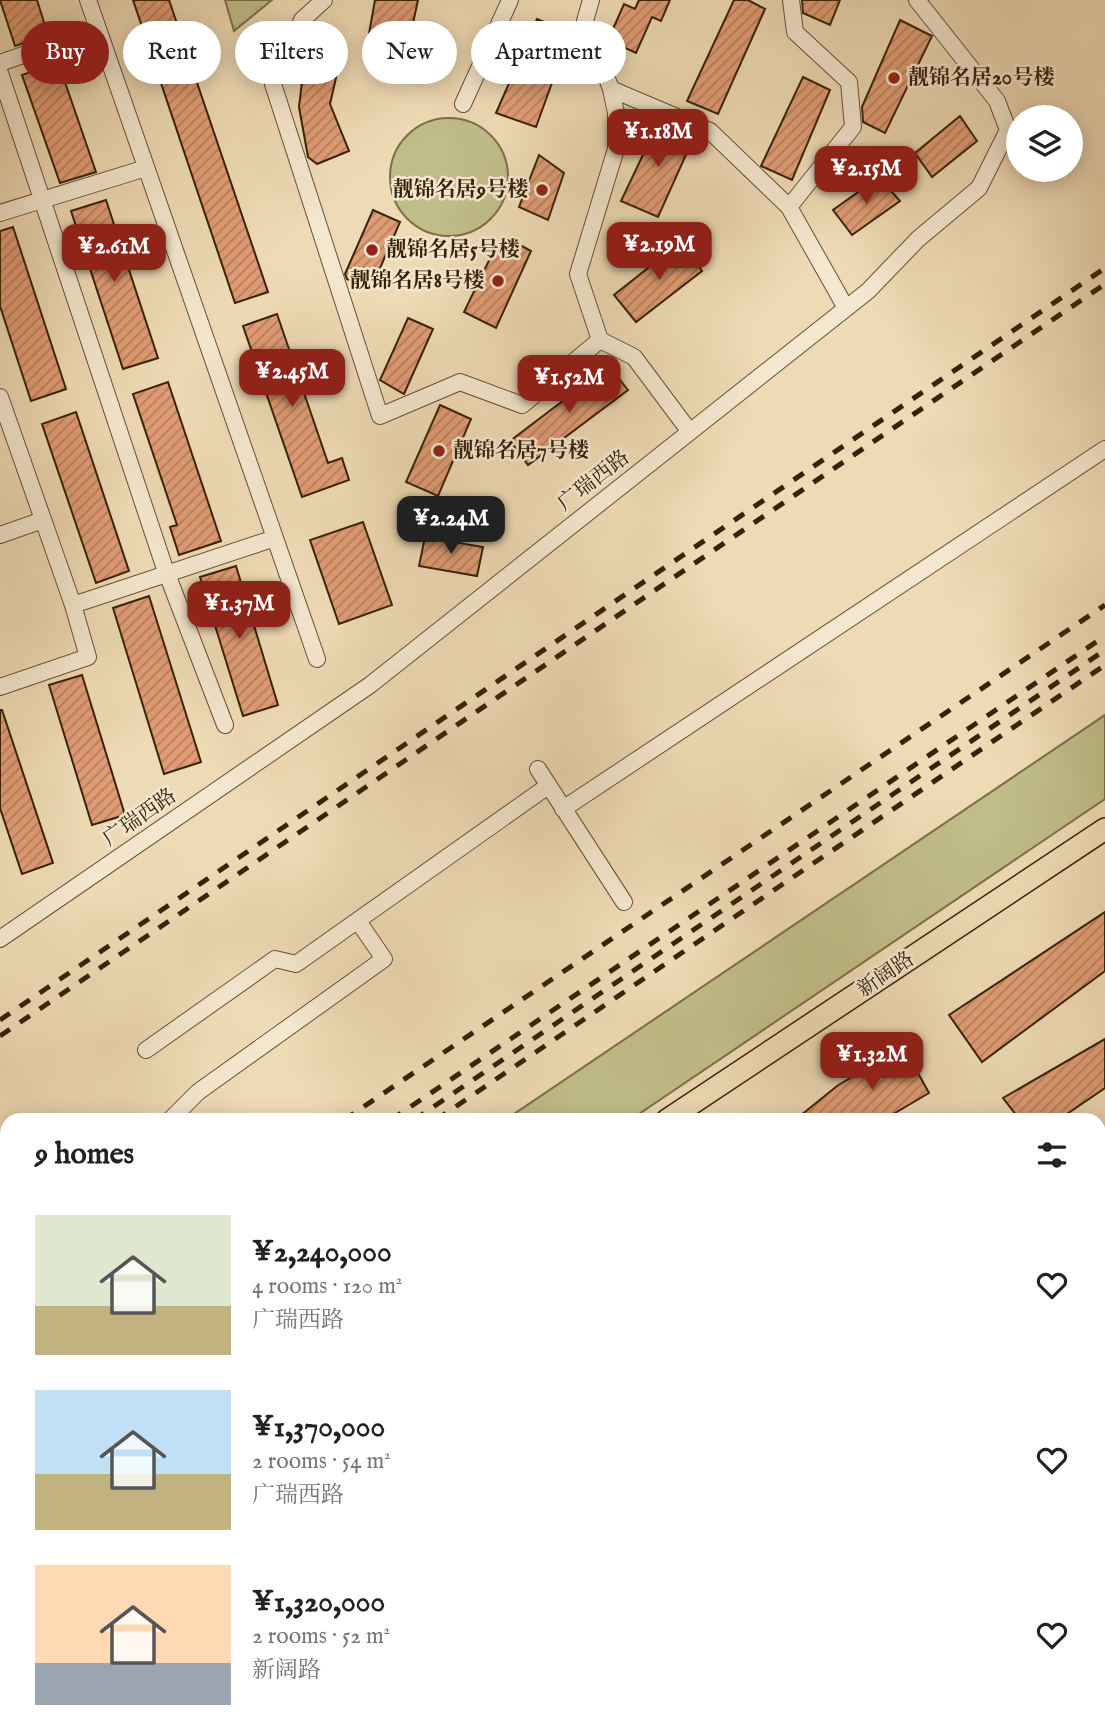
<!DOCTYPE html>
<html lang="en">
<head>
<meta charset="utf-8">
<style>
  :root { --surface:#fff; --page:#f2f2f2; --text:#222; --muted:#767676; --accent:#8f2418 }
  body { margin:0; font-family:"IM FELL English","Noto Serif SC",serif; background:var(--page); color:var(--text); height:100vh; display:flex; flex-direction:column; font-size:26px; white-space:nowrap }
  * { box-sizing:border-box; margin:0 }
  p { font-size:23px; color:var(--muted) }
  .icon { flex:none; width:38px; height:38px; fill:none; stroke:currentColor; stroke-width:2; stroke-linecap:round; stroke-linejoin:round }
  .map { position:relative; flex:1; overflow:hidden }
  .panel { position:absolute; left:0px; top:1113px; width:1106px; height:623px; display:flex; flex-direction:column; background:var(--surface); border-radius:21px 21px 0 0; box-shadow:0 4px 18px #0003 }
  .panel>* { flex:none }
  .top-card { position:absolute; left:21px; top:21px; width:700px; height:63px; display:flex; gap:14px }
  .fabs { position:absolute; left:1006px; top:105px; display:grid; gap:14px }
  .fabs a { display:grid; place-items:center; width:77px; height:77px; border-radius:50%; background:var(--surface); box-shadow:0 4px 18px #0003; font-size:35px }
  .price { position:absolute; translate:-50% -60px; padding:0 16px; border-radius:14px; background:var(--accent); color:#fff; font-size:23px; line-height:46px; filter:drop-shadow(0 2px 4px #0008) }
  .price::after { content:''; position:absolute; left:50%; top:42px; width:21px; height:16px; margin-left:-10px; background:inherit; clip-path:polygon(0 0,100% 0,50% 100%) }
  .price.selected { background:#222; color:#fff }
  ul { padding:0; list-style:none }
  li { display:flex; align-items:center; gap:21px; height:175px; padding:0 35px }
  li span { display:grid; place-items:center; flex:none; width:196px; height:140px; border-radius:0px; color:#555 }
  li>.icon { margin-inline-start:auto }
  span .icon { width:84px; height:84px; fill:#fffc; stroke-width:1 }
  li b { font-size:30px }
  h2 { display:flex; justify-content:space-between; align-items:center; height:84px; padding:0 35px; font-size:30px }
  .tag { padding:0 24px; border-radius:32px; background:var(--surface); box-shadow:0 4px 18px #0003; font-size:24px; line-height:63px }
  .tag.selected { background:var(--accent); color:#fff }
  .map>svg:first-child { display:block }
  .grass { fill:url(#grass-tufts); stroke:#7c6f49; stroke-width:2 }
  .park { fill:#c0bd88; stroke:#7c6f49; stroke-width:2 }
  .building { fill:url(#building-hatch); stroke:#38210a; stroke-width:2 }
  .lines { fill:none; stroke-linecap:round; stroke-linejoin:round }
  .minor-casing { stroke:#664f35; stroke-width:18 }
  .major-casing { stroke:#38210a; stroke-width:24 }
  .path { stroke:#38210a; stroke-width:2.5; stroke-dasharray:5 3.5; stroke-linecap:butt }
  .minor { stroke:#f4e7cf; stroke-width:16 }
  .major { stroke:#eedab5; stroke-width:21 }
  .rail { stroke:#38210a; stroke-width:5; stroke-dasharray:12 12; stroke-linecap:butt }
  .poi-dot { fill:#8f2418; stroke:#f4e7cf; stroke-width:2.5 }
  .labels { text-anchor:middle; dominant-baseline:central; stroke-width:5; stroke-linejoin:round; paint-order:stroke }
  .poi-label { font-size:21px; font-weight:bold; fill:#38210a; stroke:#f4e7cf; text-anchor:start }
  .street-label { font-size:21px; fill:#38210a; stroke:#f4e7cf }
</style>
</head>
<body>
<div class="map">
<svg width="1105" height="1736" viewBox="0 0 1105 1736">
  <defs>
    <pattern id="grass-tufts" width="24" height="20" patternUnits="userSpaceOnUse" patternTransform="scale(1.75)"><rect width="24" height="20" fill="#c0bd88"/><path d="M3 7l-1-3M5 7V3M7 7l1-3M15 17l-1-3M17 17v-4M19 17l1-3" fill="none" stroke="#a6a274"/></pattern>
    <pattern id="building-hatch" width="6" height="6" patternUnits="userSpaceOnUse" patternTransform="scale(1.75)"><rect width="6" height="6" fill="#e09c74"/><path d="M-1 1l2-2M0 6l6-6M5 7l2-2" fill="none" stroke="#b77f5d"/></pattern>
  </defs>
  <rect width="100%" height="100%" fill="#eedab5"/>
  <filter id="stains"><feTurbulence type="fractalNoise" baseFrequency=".00286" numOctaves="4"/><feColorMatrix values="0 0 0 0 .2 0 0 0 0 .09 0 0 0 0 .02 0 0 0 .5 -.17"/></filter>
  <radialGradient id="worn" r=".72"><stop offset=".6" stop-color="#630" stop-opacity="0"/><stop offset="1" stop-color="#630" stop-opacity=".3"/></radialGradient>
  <path class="grass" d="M225,0H272L234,31Z"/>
  <path class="park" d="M390 177a59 59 0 1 1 118 0a59 59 0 1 1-118 0Z
    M1105,715V799L630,1120H505Z
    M7,1456V1542L0,1547V1460Z
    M197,1729H339L344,1736H187Z"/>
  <path class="building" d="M0,0H37L48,35L15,46Z
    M133,0H169L268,292L235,303Z
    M375,0H418L408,46L368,39Z
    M639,0H670L661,21L652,17L636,53L608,40L624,4L635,9Z
    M734,0H748L765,9L718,114L687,101Z
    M802,0H840L830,25L803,13Z
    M537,19L570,33L536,127L496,113Z
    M900,20L932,36L885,133L863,122L862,107Z
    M307,39L341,56L330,104L349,151L317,164L308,157L299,107Z
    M58,62L96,172L60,183L22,75Z
    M803,77L830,90L792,180L761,166Z
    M960,116L977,141L932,177L915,153Z
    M659,121L694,137L658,217L621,201Z
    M539,155L564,173L548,220L519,207Z
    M879,177L900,201L852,235L833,210Z
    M106,200L158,358L123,369L71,211Z
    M373,210L400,222L371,289L347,279L345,274Z
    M13,227L66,389L31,401L0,306V231Z
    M509,239L531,251L496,328L464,312L497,244L503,247Z
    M682,241L702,271L636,322L614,295Z
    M277,314L328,463L342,458L349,480L302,497L243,326Z
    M408,318L433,329L404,394L380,380Z
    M609,366L628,390L528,465L510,441Z
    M168,382L221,541L179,555L170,527L177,525L133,394Z
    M440,405L471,419L438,496L406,482Z
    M76,412L129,571L96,583L42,424Z
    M363,522L392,605L339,624L310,540Z
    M425,537L483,547L477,576L419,566Z
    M236,566L278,705L243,716L200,577Z
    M149,596L201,762L164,774L113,608Z
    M82,675L125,815L92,825L49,685Z
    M0,710H2L53,863L22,874L0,808Z
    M1105,912V971L982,1062L949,1015Z
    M1105,1039V1088L1058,1120H1020L1003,1098Z
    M903,1046L929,1093L883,1120H795L837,1086Z"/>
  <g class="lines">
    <defs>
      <path id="minor" d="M88,0L317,659
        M324,0L302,20L273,84L380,416L460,382L522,405L600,340
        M591,0L585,21L611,89L616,113V149L578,274L600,340L634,357L690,432
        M791,0L795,32L849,82L853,127L789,207L846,308
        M0,63L98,29
        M0,73L164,566L225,725
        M611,89L710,131L789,207
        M463,104L510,0
        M0,213L146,168
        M0,397L73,605
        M0,535L43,520
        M0,687L88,657L73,605L275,538
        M538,769L624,902
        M563,809L1105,449
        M0,939L370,685L868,291L918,239L979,188L1008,130L997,101L917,0
        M146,1050L275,959L296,964L548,786
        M170,1120L198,1092L384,959L358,921
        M0,1276L7,1271
        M1099,1427L1105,1422
        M931,1729L938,1736
        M956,1729L962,1736
        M752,1736L760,1729"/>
      <path id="major" d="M667,1120L1105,829
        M0,1586L7,1581"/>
    </defs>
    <use href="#minor" class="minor-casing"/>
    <use href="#major" class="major-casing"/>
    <path class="path" d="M1099,1565L1105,1560
      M1035,1729L1042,1736"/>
    <use href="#minor" class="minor"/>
    <use href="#major" class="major"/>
    <path class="rail" d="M0,1020L1105,268
      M0,1036L1105,284
      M344,1120L1105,605
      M391,1120L1105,636
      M414,1120L1105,650
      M436,1120L1105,665
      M0,1353L7,1348
      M0,1385L7,1380
      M0,1401L7,1397
      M0,1416L7,1411"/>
  </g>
  <g class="poi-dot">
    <circle cx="894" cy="78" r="7"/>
    <circle cx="542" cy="190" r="7"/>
    <circle cx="372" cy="250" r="7"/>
    <circle cx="498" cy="281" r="7"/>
    <circle cx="439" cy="451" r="7"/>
  </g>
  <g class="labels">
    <g class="poi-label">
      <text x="908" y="78">靓锦名居20号楼</text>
      <text x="528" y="190" text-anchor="end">靓锦名居9号楼</text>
      <text x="386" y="250">靓锦名居5号楼</text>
      <text x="484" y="281" text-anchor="end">靓锦名居8号楼</text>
      <text x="453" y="451">靓锦名居7号楼</text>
    </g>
    <g class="street-label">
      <text transform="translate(594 481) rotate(-38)">广瑞西路</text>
      <text transform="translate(140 818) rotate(-35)">广瑞西路</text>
      <text transform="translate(886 975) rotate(-34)">新阔路</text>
    </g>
  </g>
  <rect width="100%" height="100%" filter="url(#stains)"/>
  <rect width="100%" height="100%" fill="url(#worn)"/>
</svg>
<div class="fabs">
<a><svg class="icon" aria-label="layers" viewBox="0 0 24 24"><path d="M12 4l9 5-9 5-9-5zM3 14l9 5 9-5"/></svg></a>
</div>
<b class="price" style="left:658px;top:169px">¥1.18M</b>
<b class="price" style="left:866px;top:206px">¥2.15M</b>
<b class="price" style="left:659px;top:282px">¥2.19M</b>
<b class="price" style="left:114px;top:284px">¥2.61M</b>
<b class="price" style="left:292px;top:409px">¥2.45M</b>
<b class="price" style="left:569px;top:415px">¥1.52M</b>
<b class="price selected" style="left:451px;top:556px">¥2.24M</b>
<b class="price" style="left:239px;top:641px">¥1.37M</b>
<b class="price" style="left:872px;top:1092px">¥1.32M</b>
<div class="top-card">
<a class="tag selected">Buy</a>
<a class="tag">Rent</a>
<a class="tag">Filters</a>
<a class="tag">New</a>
<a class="tag">Apartment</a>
</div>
<section class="panel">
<h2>9 homes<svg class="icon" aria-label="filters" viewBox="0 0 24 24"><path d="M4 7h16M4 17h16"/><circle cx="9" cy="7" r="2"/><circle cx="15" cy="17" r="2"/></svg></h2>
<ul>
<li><span style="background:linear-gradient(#dfe7d0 65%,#c2b280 0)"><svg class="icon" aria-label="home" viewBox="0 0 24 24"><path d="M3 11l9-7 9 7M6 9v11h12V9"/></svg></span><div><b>¥2,240,000</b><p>4 rooms · 120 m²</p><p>广瑞西路</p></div><svg class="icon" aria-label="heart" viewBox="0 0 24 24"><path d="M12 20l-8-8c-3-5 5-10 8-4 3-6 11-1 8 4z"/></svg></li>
<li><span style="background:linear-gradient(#bfe0f5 60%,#c2b280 0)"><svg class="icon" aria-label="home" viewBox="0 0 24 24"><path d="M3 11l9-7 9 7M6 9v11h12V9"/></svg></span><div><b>¥1,370,000</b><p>2 rooms · 54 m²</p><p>广瑞西路</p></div><svg class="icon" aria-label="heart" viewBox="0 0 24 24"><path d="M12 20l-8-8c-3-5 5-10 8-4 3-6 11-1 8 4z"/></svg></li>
<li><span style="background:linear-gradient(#ffd9b3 70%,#9aa5b1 0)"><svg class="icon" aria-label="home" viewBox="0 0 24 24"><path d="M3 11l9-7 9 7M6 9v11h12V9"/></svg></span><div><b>¥1,320,000</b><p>2 rooms · 52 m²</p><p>新阔路</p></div><svg class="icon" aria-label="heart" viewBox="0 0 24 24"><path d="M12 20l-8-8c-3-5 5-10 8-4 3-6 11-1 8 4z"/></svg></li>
</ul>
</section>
</div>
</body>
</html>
